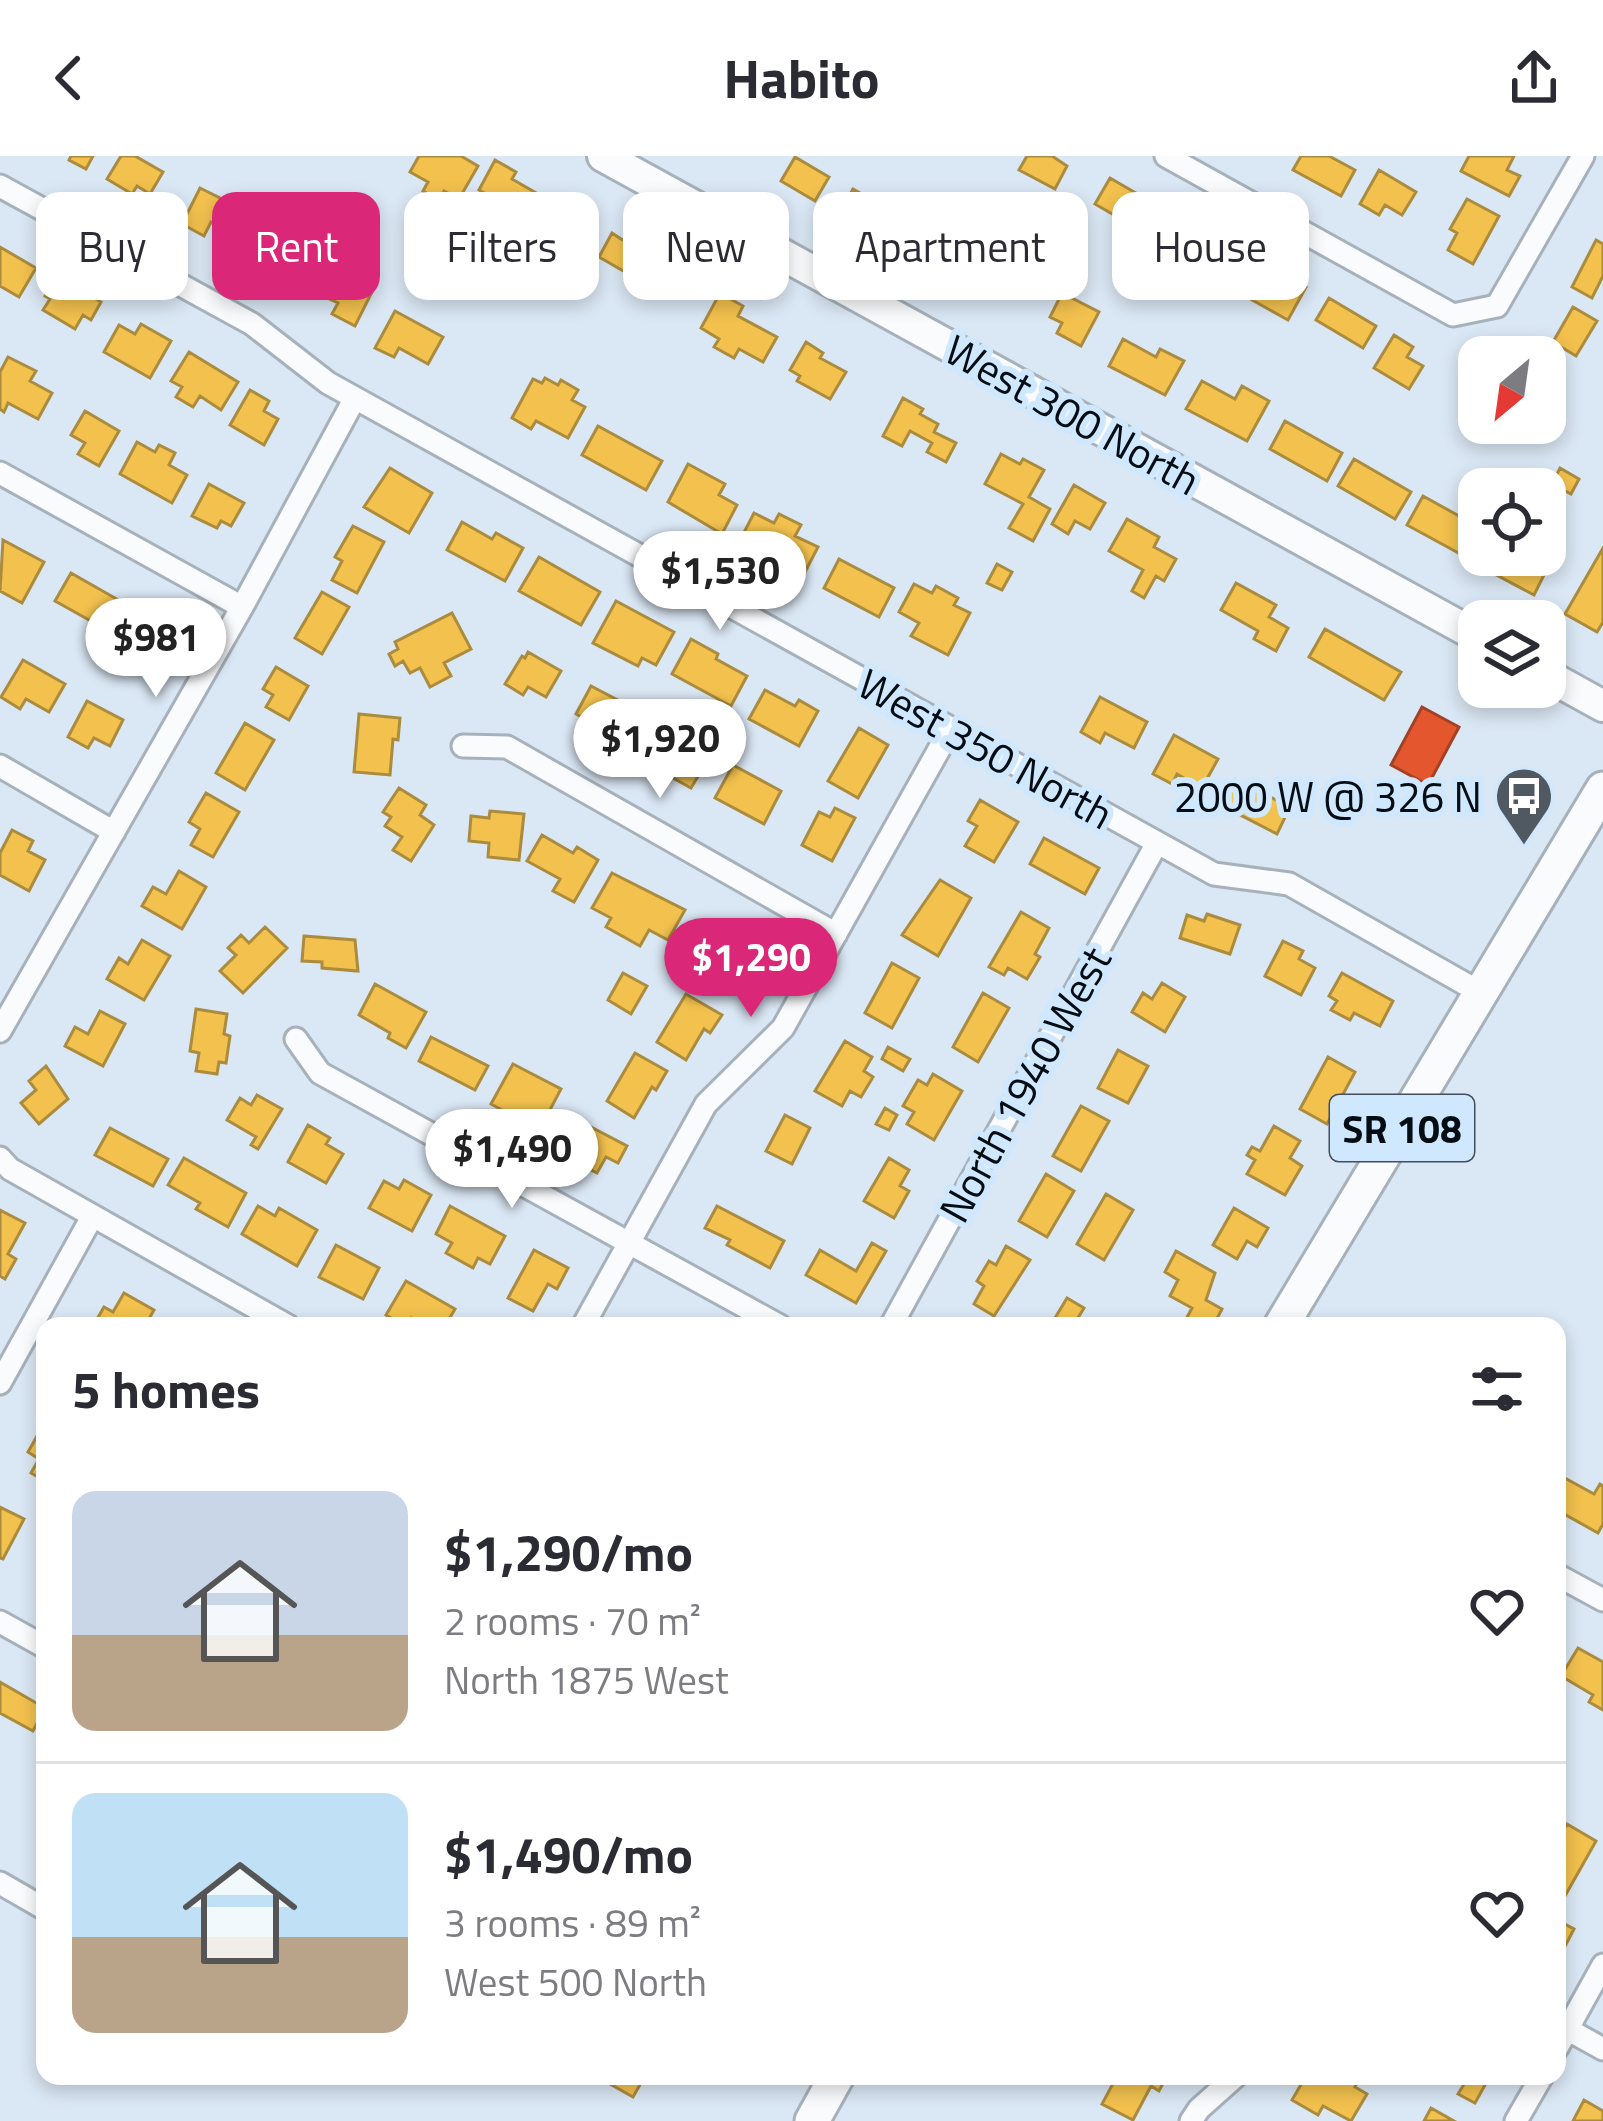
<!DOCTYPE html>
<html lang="en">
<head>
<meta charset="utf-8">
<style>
  :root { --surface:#fff; --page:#f7f7f7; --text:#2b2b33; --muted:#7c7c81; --line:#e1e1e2; --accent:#db2777 }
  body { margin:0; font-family:"Titillium Web",sans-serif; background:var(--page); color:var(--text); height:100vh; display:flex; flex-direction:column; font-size:45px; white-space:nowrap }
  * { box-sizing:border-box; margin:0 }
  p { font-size:39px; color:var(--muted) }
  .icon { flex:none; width:66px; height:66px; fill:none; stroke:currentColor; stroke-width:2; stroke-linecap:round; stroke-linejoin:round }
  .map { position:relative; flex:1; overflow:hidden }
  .panel { position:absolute; left:36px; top:1161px; width:1530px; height:768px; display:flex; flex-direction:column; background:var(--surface); border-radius:24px; box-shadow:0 6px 18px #0003 }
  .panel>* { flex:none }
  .hud { position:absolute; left:36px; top:36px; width:1533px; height:108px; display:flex; gap:24px }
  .needle { width:78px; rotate:209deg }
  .controls { position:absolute; left:1458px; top:180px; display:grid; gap:24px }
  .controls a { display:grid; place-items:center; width:108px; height:108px; border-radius:24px; background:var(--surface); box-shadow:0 6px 18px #0003; font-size:60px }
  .price { position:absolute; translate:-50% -102px; padding:0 27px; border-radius:42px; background:#fff; color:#222; font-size:39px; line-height:78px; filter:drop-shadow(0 3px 6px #0008) }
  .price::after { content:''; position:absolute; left:50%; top:72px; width:36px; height:27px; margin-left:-18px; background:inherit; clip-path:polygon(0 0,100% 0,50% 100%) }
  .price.current { background:var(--accent); color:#fff }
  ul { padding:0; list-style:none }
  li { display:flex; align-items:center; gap:36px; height:300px; padding:0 36px }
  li+li { border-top:3px solid var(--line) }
  li span { display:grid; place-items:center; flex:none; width:336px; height:240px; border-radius:24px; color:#555 }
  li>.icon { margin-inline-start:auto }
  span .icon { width:144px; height:144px; fill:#fffc; stroke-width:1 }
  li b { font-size:51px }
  h2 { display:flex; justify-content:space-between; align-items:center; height:144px; padding:0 36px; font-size:51px }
  .pill { padding:0 42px; border-radius:24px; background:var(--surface); box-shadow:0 6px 18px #0003; font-size:42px; line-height:108px }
  .pill.current { background:var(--accent); color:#fff }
  header { display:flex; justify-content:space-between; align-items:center; height:156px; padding:0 36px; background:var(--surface); font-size:54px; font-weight:700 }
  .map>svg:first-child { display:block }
  .homes { fill:#f2c14e; stroke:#ab8b3d; stroke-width:3 }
  .shops { fill:#e4572e; stroke:#a14126; stroke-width:3 }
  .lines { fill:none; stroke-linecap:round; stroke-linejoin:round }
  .minor-casing { stroke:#a7b1bb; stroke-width:27 }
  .secondary-casing { stroke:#a7b1bb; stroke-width:36 }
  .primary-casing { stroke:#a7b1bb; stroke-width:39 }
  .minor { stroke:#f9fbfd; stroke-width:21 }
  .secondary { stroke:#f9fbfd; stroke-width:30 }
  .primary { stroke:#f9fbfd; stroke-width:33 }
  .labels { text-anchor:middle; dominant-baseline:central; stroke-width:12; stroke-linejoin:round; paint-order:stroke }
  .shield { fill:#cfe8fe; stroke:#424f5a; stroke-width:3 }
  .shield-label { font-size:39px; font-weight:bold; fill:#050d14 }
  .street-label { font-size:42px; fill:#050d14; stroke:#cfe8fe }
  .poi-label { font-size:42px; fill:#050d14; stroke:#cfe8fe; text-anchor:end }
</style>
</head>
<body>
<header><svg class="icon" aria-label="back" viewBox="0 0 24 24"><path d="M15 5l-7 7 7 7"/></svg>Habito<svg class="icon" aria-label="share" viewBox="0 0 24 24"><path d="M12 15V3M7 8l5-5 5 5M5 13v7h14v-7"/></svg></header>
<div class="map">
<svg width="1603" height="1965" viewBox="0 0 1603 1965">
  <rect width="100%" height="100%" fill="#dae7f4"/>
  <path class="homes" d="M71,0H93L86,13L69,4Z
    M121,0H135L163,16L150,38L137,30L132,38L107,23Z
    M419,0H461L478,10L459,43L444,35L439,44L423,35L428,26L410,16Z
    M1027,0H1052L1067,10L1055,33L1019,14Z
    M1301,0H1329L1355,14L1341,40L1293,14Z
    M1469,0H1514L1507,14L1520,20L1509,40L1461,15Z
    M795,1L829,21L815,45L781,25Z
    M495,4L516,16L512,23L545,42L528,71L517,65L521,58L479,34Z
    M1379,14L1416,36L1402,59L1385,49L1379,59L1360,48Z
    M1110,22L1160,51L1145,77L1095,48Z
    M200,32L232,48L220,71L211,66L204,80L182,68Z
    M853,33L902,61L887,86L839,58Z
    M1467,43L1499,60L1473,108L1448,94L1457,77L1450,73Z
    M565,57L580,65L569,88L553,80Z
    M1180,61L1200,73L1195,81L1210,91L1197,113L1161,92Z
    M456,68L484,84L470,109L478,114L471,125L464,121L458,132L429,116Z
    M274,73L307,92L291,129L271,117L276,108L260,98Z
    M612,77L670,115L658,135L599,101Z
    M1596,84L1603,88V120L1592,142L1572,131Z
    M953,85L966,92L949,125L918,109L930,86L948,95Z
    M0,91L36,112L19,141L0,130Z
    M335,117L372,136L355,170L332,158L338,147L323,140Z
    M1265,120L1281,128L1285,120L1306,131L1288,164L1252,144Z
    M54,125L71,135L74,130L101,146L91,164L83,159L75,173L43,154L50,143L45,140Z
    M720,137L743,150L738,160L777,181L763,206L739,193L734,202L714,191L719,183L701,172Z
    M1062,137L1099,156L1081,190L1057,177L1062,167L1050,161Z
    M1329,142L1376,170L1363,192L1316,164Z
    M1573,151L1597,165L1576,200L1553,186Z
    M395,155L443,181L428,208L399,192L394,201L375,192Z
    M141,168L171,185L150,222L104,196L119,169L135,178Z
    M1394,179L1413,191L1407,201L1423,210L1409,233L1374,212Z
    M1123,183L1156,201L1160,193L1184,205L1165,239L1109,210Z
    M806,186L823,197L820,202L846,216L830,243L797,225L800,220L790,214Z
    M189,196L238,226L221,254L200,240L193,251L176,241L182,231L171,225Z
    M8,201L36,215L30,225L52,237L38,263L8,247L4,256L0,253V216Z
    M545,222L558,229L561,224L578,234L572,244L585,251L568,282L536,265L531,273L512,262L533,223L542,227Z
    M1202,225L1235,243L1242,230L1269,245L1247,285L1186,253Z
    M1479,225V262H1478L1460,239Z
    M250,234L269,245L264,255L278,263L264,289L230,269Z
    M903,242L923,253L920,258L938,268L934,276L956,287L946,306L927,296L932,287L910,275L902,290L883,280Z
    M85,255L119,275L99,310L78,298L85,287L71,279Z
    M1285,265L1342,297L1327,325L1270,293Z
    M598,270L662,305L646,334L582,299Z
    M137,286L155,296L159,289L175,297L169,309L187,319L172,347L120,318Z
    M1001,298L1020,308L1023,303L1044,314L1029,341L1050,353L1033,385L1009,372L1023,348L985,328Z
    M1354,303L1411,336L1395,363L1338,330Z
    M688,308L725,328L719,339L737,349L722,378L668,346Z
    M390,312L432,337L409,377L364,351Z
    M1560,312L1579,323L1571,338L1552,328Z
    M209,328L244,347L231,370L221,365L217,372L192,360Z
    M1074,329L1105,347L1090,373L1075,365L1068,378L1052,368Z
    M1423,340L1479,371L1464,400L1407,369Z
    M754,357L774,367L779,358L801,369L795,380L818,391L804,418L738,388Z
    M1127,363L1159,381L1154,391L1176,403L1164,425L1156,420L1144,442L1132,435L1143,414L1109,395Z
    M462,366L492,383L496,377L523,392L505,425L447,394Z
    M353,370L384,386L357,437L332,424L342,405L335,401Z
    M3,384L44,406L22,447L0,435Z
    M1603,392V466L1597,476L1565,458Z
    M1480,399H1530L1549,409L1534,439L1476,408Z
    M539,401L600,436L581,469L519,435Z
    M839,403L894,432L879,461L824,432Z
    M997,408L1012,416L1002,434L987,427Z
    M71,417L122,446L107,474L55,445Z
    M1236,427L1276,449L1269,461L1288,472L1276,495L1254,483L1258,475L1221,454Z
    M914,428L932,437L936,430L958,442L954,449L970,457L948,499L911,480L919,467L899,456Z
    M322,436L349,451L322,498L295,482Z
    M616,445L674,476L656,509L642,502L638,510L593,487Z
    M137,453L157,463L151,474L169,484L153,514L115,494Z
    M452,457L471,493L444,507L451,520L430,531L420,512L410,517L403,505L395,510L389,498L398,493L395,486Z
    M1325,473L1401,516L1384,544L1309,501Z
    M691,483L718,498L716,503L747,520L731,550L672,518Z
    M528,496L561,515L546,541L528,531L523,539L505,528L522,500L525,502Z
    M23,504L65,528L49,556L26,543L20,553L1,541Z
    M276,511L308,530L289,564L266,551L273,539L263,533Z
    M591,530L627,549L608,585L587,574L591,566L576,558Z
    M765,534L795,550L799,544L818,555L799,590L749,563Z
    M1100,541L1147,566L1134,592L1105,577L1100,587L1081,576Z
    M87,545L123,564L110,590L94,582L88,592L68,581Z
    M359,558L400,562L398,584L393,583L390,619L354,616Z
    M245,567L274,584L245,634L216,617Z
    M653,567L710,600L691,632L664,617L667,612L637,594Z
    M859,572L888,589L858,642L828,625Z
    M1174,579L1218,603L1202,632L1177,618L1172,628L1153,618Z
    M733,609L781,635L764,668L715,642Z
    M1235,623L1290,651L1277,678L1221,649Z
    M399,632L426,649L420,659L434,669L411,705L393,694L402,681L385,670L391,661L383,656Z
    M206,637L239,656L213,701L191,689L200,673L189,666Z
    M980,644L1018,666L994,706L965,690L977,670L968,665Z
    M835,652L855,662L832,705L802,689L819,656L830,661Z
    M490,655L524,658L519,704L488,701L489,687L469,685L471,660L489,662Z
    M12,674L33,685L28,695L45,704L29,735L0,719V697Z
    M542,679L573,697L577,691L598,704L574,746L553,735L560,723L527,705Z
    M1044,682L1099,712L1085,738L1030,708Z
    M179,715L206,731L182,773L142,750L153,731L166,738Z
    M612,717L685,754L668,784L649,774L640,790L606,771L611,762L592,752Z
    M940,724L971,742L938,800L902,779Z
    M1021,756L1049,772L1035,798L1040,801L1027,823L1008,812L1004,819L989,811Z
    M1207,758L1240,769L1230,798L1180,782L1187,759L1204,765Z
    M737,768L768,785L752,815L758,818L747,839L701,814L712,794L720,799Z
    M265,771L287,792L243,837L220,815L236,799L228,792L241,779L249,787Z
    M304,780L355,784L358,815L322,812V806L302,805Z
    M142,784L170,800L144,844L107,823L119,802L128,808Z
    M1283,785L1303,795L1299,803L1315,812L1301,839L1265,820Z
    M892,807L919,822L892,872L865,857Z
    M623,817L647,830L631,858L608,844Z
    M1342,817L1393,845L1380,870L1354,857L1350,864L1331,854L1337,845L1329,840Z
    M1162,827L1185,841L1165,876L1132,856L1143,837L1152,843Z
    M375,828L426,856L406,892L388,882L390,877L359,859Z
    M983,837L1009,852L978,906L953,891Z
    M686,838L722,859L710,877L704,873L686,904L657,886Z
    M196,853L227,858L224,878L230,880L226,907L219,906L217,918L196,915L199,897L190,895Z
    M100,855L125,868L103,910L65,890L75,871L88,878Z
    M431,881L488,910L475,934L419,905Z
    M845,885L872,901L864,915L873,921L861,941L850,935L842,950L815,935Z
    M888,891L910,903L903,915L882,903Z
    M1118,894L1148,910L1128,947L1098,932Z
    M635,897L667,915L656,934L652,931L634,962L607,945Z
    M1328,901L1355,916L1327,968L1300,953Z
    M513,908L561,933L542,969L516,955L513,960L491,948Z
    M46,910L68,943L39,968L21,947L36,934L29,925Z
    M933,918L962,935L934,984L907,968L914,956L903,950L918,924L927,929Z
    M257,939L282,953L258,993L251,989L256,981L227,964L240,942L251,949Z
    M1081,950L1109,965L1081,1015L1053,1000Z
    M885,952L897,959L889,974L876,968Z
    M785,959L810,972L792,1008L766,995Z
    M308,969L330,982L326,988L343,998L326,1027L288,1006Z
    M1274,970L1300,985L1290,1002L1302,1010L1285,1039L1247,1018L1255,1004L1247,999L1252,991L1260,995Z
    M591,971L627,990L618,1007L606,1001L597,1017L574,1005Z
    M110,972L168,1003L153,1030L95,999Z
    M184,1002L246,1037L228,1071L196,1053L200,1047L168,1029Z
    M889,1002L909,1014L900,1030L909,1035L894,1062L864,1045Z
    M1046,1018L1074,1035L1047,1081L1019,1065Z
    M404,1024L431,1039L412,1075L369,1052L384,1025L399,1033Z
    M1106,1038L1133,1054L1104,1104L1077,1088Z
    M258,1050L275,1060L279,1052L317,1074L297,1110L242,1078Z
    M450,1050L505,1080L490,1108L478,1102L473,1112L446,1097L452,1087L436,1078Z
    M717,1050L784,1085L770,1112L727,1089L730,1084L705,1072Z
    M1234,1052L1268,1072L1257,1091L1247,1085L1237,1103L1213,1089Z
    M0,1054L25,1067L8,1098L16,1103L5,1123L0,1120Z
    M872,1087L886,1095L856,1147L806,1119L820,1094L856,1115Z
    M336,1089L379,1112L363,1143L319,1121Z
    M1006,1090L1030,1104L994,1160L974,1148L984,1130L977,1125L989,1105L996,1109Z
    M534,1094L568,1112L557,1133L548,1128L533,1155L508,1142Z
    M1176,1095L1215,1117L1206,1144L1222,1153L1213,1170H1194L1185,1165L1192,1152L1170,1140L1178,1124L1165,1116Z
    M406,1125L455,1153L445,1170H425L411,1162L404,1170L386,1159Z
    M124,1137L154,1154L145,1170H93L104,1151L113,1156Z
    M1067,1142L1084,1152L1073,1170H1057L1052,1167Z
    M45,1266V1325L31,1317L39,1303L28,1296Z
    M1563,1321L1594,1338L1600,1328L1603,1330V1368L1598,1377L1557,1354V1332Z
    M0,1351L24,1363L3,1403L0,1402Z
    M1578,1492L1603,1506V1554L1589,1546L1593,1539L1561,1520Z
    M0,1526L45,1552L33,1575L0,1557Z
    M1567,1668L1596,1685L1565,1740L1557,1736V1685Z
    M1557,1764L1574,1773L1559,1802L1557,1801Z
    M596,1920H645L633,1941Z
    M1117,1920H1167L1159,1935L1151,1930L1133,1964L1102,1948Z
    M1306,1920H1361L1355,1931L1367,1938L1351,1965L1323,1950L1318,1959L1292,1944Z
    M1458,1920H1490L1475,1947L1458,1938L1466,1925Z
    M1584,1944L1603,1955V1965H1573Z
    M1431,1952L1454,1965H1424Z"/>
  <path class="shops" d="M1422,551L1459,571L1428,629L1391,609Z"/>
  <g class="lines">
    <defs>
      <path id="minor" d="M1166,0L1453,159L1497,150L1583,0
        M0,30L252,168L328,227L1214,718L1289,728L1483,838
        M0,317L242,451
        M463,590L507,591L836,778
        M0,610L114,676
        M0,875L242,451L355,242
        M296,883L320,917L780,1170
        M0,1002L10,1013L288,1170
        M583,1170L706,948L783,872L951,572
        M891,1170L1157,687
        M0,1227L92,1061
        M1557,1419L1603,1444
        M0,1466L45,1491
        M0,1727L45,1753
        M1558,1868L1603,1893
        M1557,1892L1603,1809
        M1191,1965L1199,1953L1236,1920
        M1516,1965L1542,1920"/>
      <path id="secondary" d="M603,0L1479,481
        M1545,518L1603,550"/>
      <path id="primary" d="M1281,1170L1603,633
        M812,1965L837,1920"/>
    </defs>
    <use href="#minor" class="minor-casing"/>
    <use href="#secondary" class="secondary-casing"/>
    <use href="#primary" class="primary-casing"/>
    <use href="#minor" class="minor"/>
    <use href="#secondary" class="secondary"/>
    <use href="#primary" class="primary"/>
  </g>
  <defs>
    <symbol id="bus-pin" viewBox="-11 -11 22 30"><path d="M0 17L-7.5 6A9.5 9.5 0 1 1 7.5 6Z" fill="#505962" stroke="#cfe8fe"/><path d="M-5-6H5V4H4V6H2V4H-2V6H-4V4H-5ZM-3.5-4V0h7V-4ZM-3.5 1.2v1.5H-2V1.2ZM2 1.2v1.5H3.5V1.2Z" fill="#fff"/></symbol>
  </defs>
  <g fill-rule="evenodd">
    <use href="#bus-pin" x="1491" y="607" width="66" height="90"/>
  </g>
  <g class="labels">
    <rect class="shield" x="1330" y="939" width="144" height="66" rx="9"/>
    <g class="shield-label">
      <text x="1402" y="972">SR 108</text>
    </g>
    <g class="street-label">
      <text transform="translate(1073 258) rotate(29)">West 300 North</text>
      <text transform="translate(986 592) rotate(29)">West 350 North</text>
      <text transform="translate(1024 928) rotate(-61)">North 1940 West</text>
    </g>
    <g class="poi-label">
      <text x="1482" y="640">2000 W @ 326 N</text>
    </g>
  </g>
</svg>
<div class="controls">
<a><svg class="needle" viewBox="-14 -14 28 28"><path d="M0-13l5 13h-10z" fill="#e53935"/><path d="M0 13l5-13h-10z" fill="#7c7c81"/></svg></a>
<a><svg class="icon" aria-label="locate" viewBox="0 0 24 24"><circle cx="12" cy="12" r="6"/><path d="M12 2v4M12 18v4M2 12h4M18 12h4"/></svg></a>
<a><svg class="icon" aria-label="layers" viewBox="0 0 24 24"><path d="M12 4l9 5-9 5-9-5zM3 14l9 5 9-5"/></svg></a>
</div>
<b class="price" style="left:720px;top:477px">$1,530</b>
<b class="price" style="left:156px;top:544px">$981</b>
<b class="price" style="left:660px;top:645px">$1,920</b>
<b class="price current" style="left:751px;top:864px">$1,290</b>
<b class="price" style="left:512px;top:1055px">$1,490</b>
<div class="hud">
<a class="pill">Buy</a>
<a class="pill current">Rent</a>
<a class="pill">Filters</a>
<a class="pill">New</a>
<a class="pill">Apartment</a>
<a class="pill">House</a>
</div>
<section class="panel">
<h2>5 homes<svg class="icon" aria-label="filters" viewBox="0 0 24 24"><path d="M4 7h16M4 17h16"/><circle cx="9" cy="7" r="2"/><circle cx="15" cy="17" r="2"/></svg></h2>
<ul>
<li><span style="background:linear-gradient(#c9d6e8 60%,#b9a48a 0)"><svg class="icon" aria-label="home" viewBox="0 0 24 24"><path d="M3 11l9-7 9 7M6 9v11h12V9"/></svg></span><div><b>$1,290/mo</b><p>2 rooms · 70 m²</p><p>North 1875 West</p></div><svg class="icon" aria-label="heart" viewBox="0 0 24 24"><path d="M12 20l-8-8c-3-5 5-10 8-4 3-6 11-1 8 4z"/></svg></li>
<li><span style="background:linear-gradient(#bfe0f5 60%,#b9a48a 0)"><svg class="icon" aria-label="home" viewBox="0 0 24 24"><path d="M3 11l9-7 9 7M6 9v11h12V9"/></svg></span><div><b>$1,490/mo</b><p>3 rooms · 89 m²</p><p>West 500 North</p></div><svg class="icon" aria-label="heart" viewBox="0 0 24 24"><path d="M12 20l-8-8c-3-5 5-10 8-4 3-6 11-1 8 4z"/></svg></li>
</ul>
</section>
</div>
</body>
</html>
